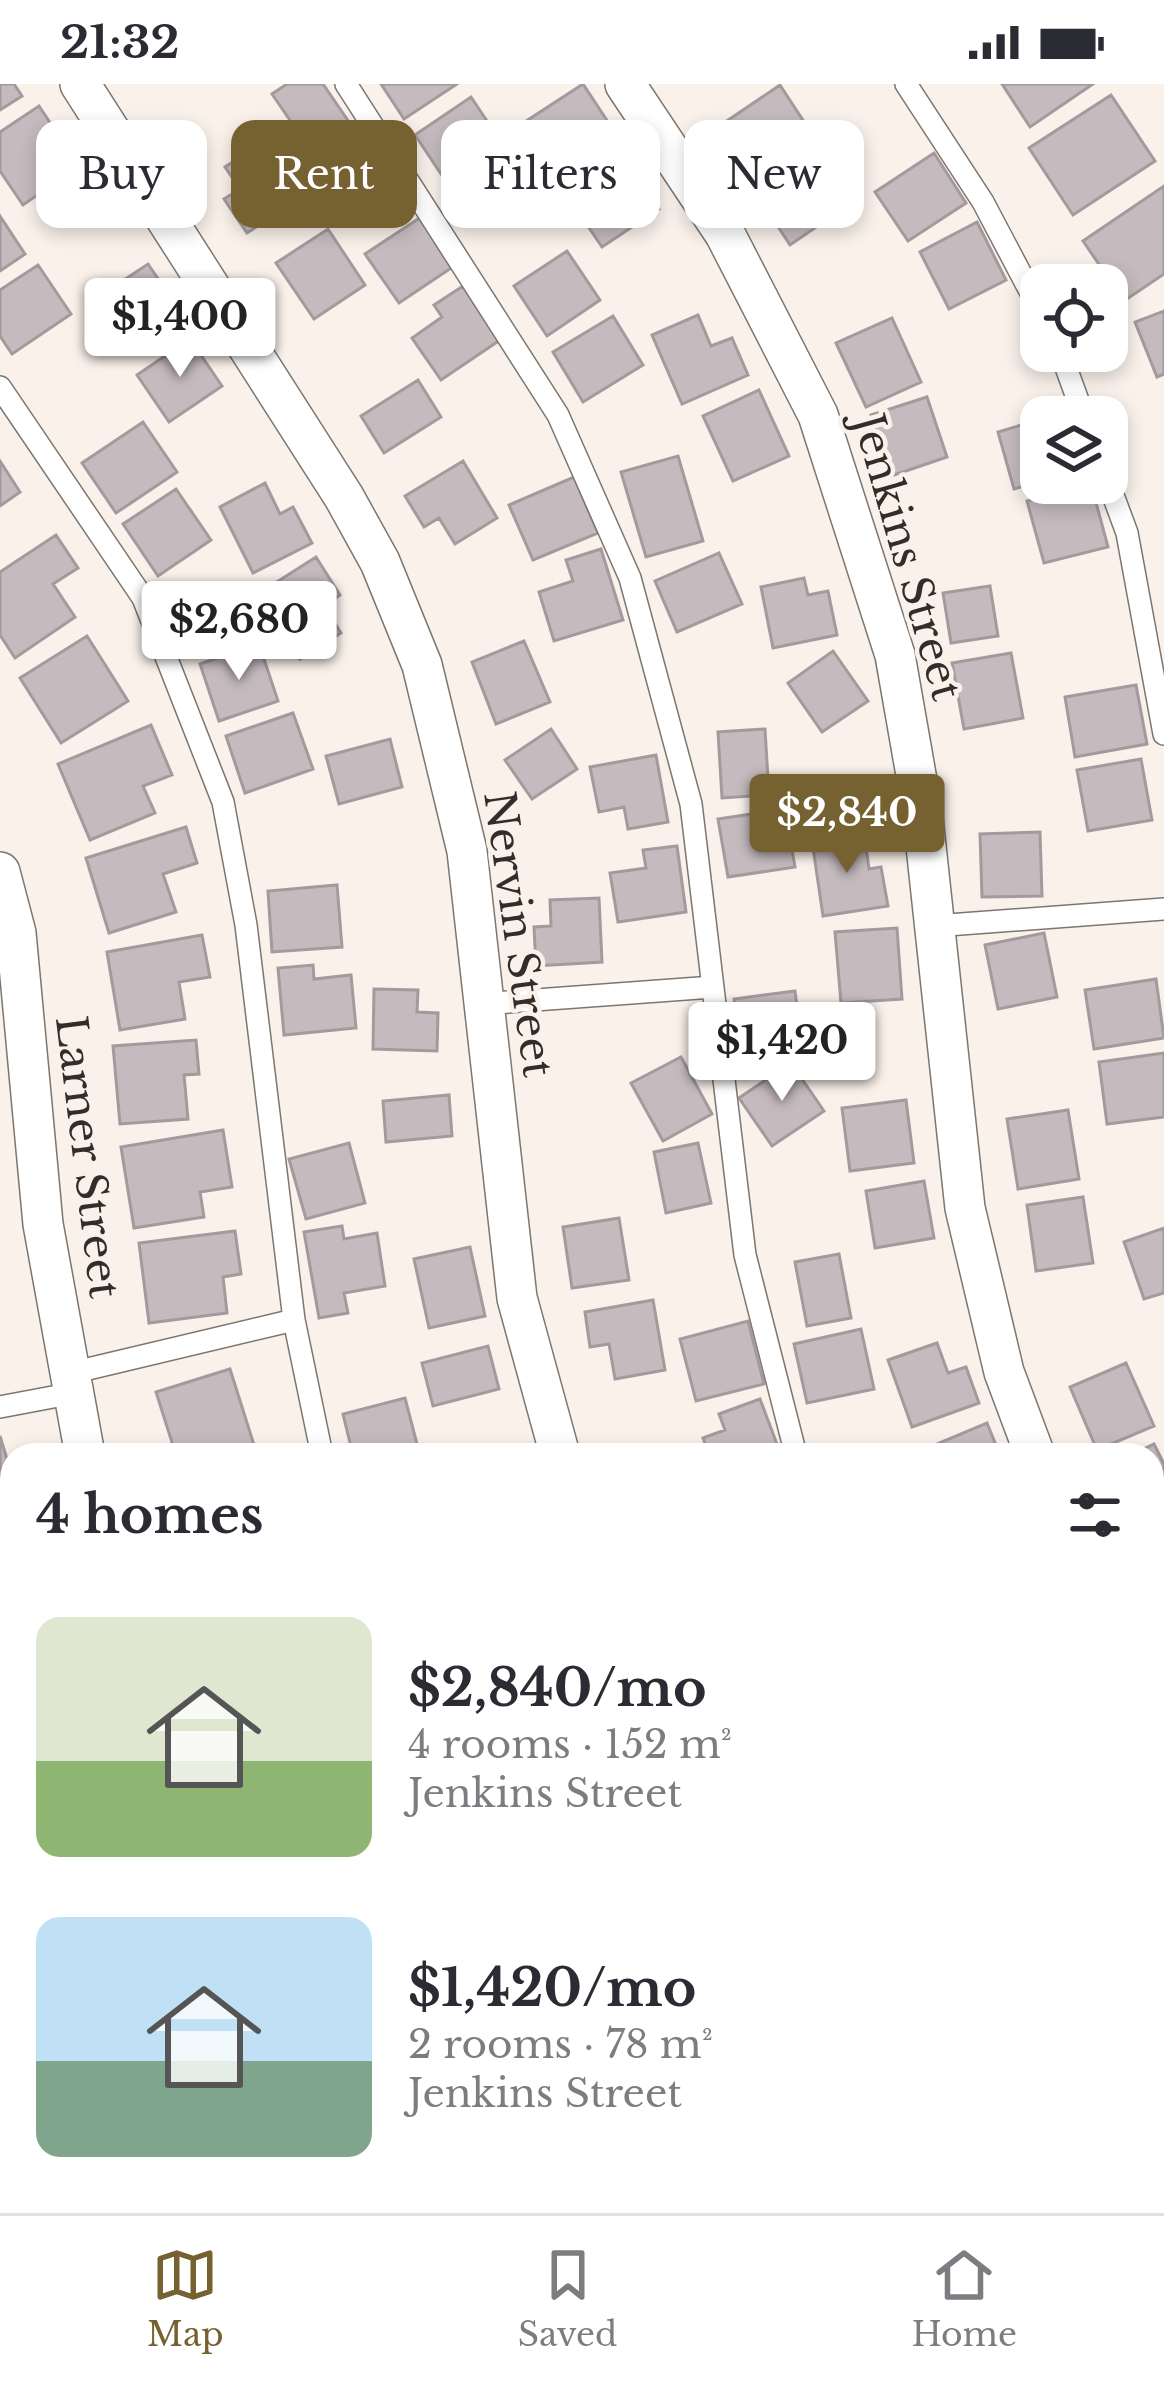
<!DOCTYPE html>
<html lang="en">
<head>
<meta charset="utf-8">
<style>
  :root { --surface:#fff; --page:#f2f2f3; --text:#2b2b33; --muted:#7c7c81; --line:#e1e1e2; --accent:#766130 }
  body { margin:0; font-family:"Libre Baskerville",serif; background:var(--page); color:var(--text); height:100vh; display:flex; flex-direction:column; font-size:45px; white-space:nowrap }
  * { box-sizing:border-box; margin:0 }
  p { font-size:39px; color:var(--muted) }
  .icon { flex:none; width:66px; height:66px; fill:none; stroke:currentColor; stroke-width:2; stroke-linecap:round; stroke-linejoin:round }
  .map { position:relative; flex:1; overflow:hidden }
  .drawer { position:absolute; left:0px; top:1359px; width:1164px; height:771px; display:flex; flex-direction:column; background:var(--surface); border-radius:36px 36px 0 0; box-shadow:0 6px 18px #0003 }
  .drawer>* { flex:none }
  .hud { position:absolute; left:36px; top:36px; width:1092px; height:108px; display:flex; gap:24px }
  .controls { position:absolute; left:1020px; top:180px; display:grid; gap:24px }
  .controls a { display:grid; place-items:center; width:108px; height:108px; border-radius:24px; background:var(--surface); box-shadow:0 6px 18px #0003; font-size:60px }
  .price { position:absolute; translate:-50% -102px; padding:0 27px; border-radius:12px; background:#fff; color:#222; font-size:39px; line-height:78px; filter:drop-shadow(0 3px 6px #0008) }
  .price::after { content:''; position:absolute; left:50%; top:72px; width:36px; height:27px; margin-left:-18px; background:inherit; clip-path:polygon(0 0,100% 0,50% 100%) }
  .price.selected { background:var(--accent); color:#fff }
  ul { padding:0; list-style:none }
  li { display:flex; align-items:center; gap:36px; height:300px; padding:0 36px }
  li span { display:grid; place-items:center; flex:none; width:336px; height:240px; border-radius:24px; color:#555 }
  li>.icon { margin-inline-start:auto }
  span .icon { width:144px; height:144px; fill:#fffc; stroke-width:1 }
  li b { font-size:51px }
  h2 { display:flex; justify-content:space-between; align-items:center; height:144px; padding:0 36px; font-size:51px }
  .chip { padding:0 42px; border-radius:24px; background:var(--surface); box-shadow:0 6px 18px #0003; font-size:42px; line-height:108px }
  .chip.selected { background:var(--accent); color:#fff }
  .status { display:flex; justify-content:space-between; align-items:center; height:84px; padding:0 60px; background:var(--surface); direction:ltr }
  .status svg { height:33px; fill:currentColor }
  .tab-bar { display:flex; justify-content:space-around; align-items:center; height:168px; border-top:3px solid var(--line); background:var(--surface); font-size:33px; color:var(--muted) }
  .tab-bar a { display:grid; justify-items:center; gap:6px }
  .tab-bar .selected { color:var(--accent) }
  .map>svg:first-child { display:block }
  .building { fill:#c5bbbf; stroke:#a49a9e; stroke-width:3 }
  .lines { fill:none; stroke-linecap:round; stroke-linejoin:round }
  .lane-casing { stroke:#7c766f; stroke-width:24 }
  .street-casing { stroke:#7c766f; stroke-width:42 }
  .lane { stroke:#fff; stroke-width:21 }
  .street { stroke:#fff; stroke-width:39 }
  .labels { text-anchor:middle; dominant-baseline:central; stroke-width:9; stroke-linejoin:round; paint-order:stroke }
  .street-label { font-size:42px; fill:#302d2a; stroke:#f9f1ea }
</style>
</head>
<body>
<div class="status"><b>21:32</b><svg viewBox="0 0 49 12"><path d="M0 12V9h3v3zM5 12V6h3v6zM10 12V3h3v9zM15 12V0h3v12zM26 1h20v11H26zM47 4h2v5h-2z"/></svg></div>
<div class="map">
<svg width="1164" height="2129" viewBox="0 0 1164 2129">
  <rect width="100%" height="100%" fill="#f9f1ea"/>
  <path class="building" d="M0,0H14L22,12L0,26Z
    M287,0H323L349,38L309,64L272,10Z
    M381,0H457L404,35Z
    M583,0L614,47L543,95L511,47Z
    M1002,0H1093L1030,43Z
    M780,1L814,53L752,94L718,43Z
    M1111,11L1155,77L1073,131L1029,64Z
    M471,13L503,61L447,99L415,51Z
    M39,22L61,55L46,65L65,92L23,121L0,87V48Z
    M266,56L303,113L247,149L224,115L240,105L225,83Z
    M934,69L966,119L908,157L875,108Z
    M625,75L659,125L602,163L568,113Z
    M807,75L841,126L790,161L756,109Z
    M1164,102V190L1124,217L1083,157Z
    M424,131L457,180L399,219L365,170Z
    M0,132L25,170L0,187Z
    M977,138L1006,196L949,225L920,168Z
    M328,145L365,201L314,235L276,179Z
    M567,167L600,216L547,252L514,202Z
    M148,180L172,215L118,251L94,216Z
    M38,181L71,230L12,270L0,252V206Z
    M463,202L500,256L441,296L412,254L442,233L434,221Z
    M1164,227V290L1157,293L1135,238Z
    M698,231L711,262L732,254L748,291L682,320L652,251Z
    M613,232L643,281L583,318L553,268Z
    M892,234L921,298L866,323L836,259Z
    M190,255L222,302L169,338L137,291Z
    M418,296L441,333L384,369L361,332Z
    M759,306L789,372L733,397L703,332Z
    M927,313L947,373L891,392L871,331Z
    M1041,335V397L1014,405L998,348Z
    M143,338L177,388L116,429L82,379Z
    M678,372L703,457L646,473L621,388Z
    M0,377L20,408L0,422Z
    M463,377L497,434L455,460L439,434L424,443L405,412Z
    M574,393L598,449L533,476L509,421Z
    M265,399L280,430L293,423L312,459L253,489L220,423Z
    M1091,400L1108,463L1044,479L1027,417Z
    M176,405L211,456L158,492L123,440Z
    M56,451L78,484L53,500L75,533L15,574L0,551V488Z
    M601,465L623,536L554,557L539,508L573,497L566,476Z
    M719,469L742,520L677,548L655,497Z
    M316,473L340,511L324,522L341,549L300,575L258,510Z
    M804,494L808,511L828,507L837,551L773,564L761,503Z
    M990,502L998,552L951,559L943,509Z
    M87,552L128,617L61,659L20,594Z
    M524,557L550,618L496,640L472,578Z
    M259,560L278,617L219,637L200,580Z
    M833,567L868,617L822,648L788,599Z
    M1011,569L1023,634L964,645L952,579Z
    M1136,601L1147,660L1075,673L1065,613Z
    M293,629L313,685L245,709L226,652Z
    M151,641L172,691L143,702L155,729L90,756L58,680Z
    M551,645L577,685L532,715L505,676Z
    M765,645L769,711L722,714L718,648Z
    M390,655L402,703L339,720L326,672Z
    M656,671L668,738L628,745L624,723L599,728L590,683Z
    M1141,675L1152,736L1088,747L1077,686Z
    M785,725L795,783L728,793L718,735Z
    M186,743L197,779L163,790L176,828L109,849L86,774Z
    M1040,748L1042,812L982,813L980,750Z
    M864,749L869,785L881,783L888,822L823,832L812,757Z
    M677,762L686,828L618,838L610,789L646,784L643,766Z
    M337,801L342,863L272,868L268,807Z
    M599,814L602,878L536,882L534,843L551,842L550,816Z
    M897,844L902,915L841,919L835,848Z
    M1044,849L1057,913L998,925L985,861Z
    M202,851L210,893L179,898L185,935L120,946L107,868Z
    M313,881L314,895L351,891L356,944L284,951L278,884Z
    M1156,895L1164,954L1094,965L1085,906Z
    M374,905L418,906L417,928L438,929L437,967L373,965Z
    M795,907L803,967L742,975L734,915Z
    M196,956L199,990L184,991L188,1035L120,1040L113,962Z
    M1164,969V1033L1107,1040L1099,978Z
    M681,973L712,1030L663,1057L631,999Z
    M791,979L824,1027L772,1062L739,1014Z
    M449,1011L452,1052L386,1058L383,1017Z
    M906,1016L914,1079L850,1087L842,1024Z
    M1068,1026L1079,1095L1018,1105L1007,1035Z
    M223,1046L232,1103L200,1108L204,1133L134,1144L121,1063Z
    M349,1059L365,1119L306,1135L289,1075Z
    M698,1059L711,1119L666,1129L654,1068Z
    M924,1097L934,1154L875,1164L866,1107Z
    M1083,1113L1093,1179L1036,1187L1027,1121Z
    M619,1134L629,1196L572,1204L563,1143Z
    M342,1142L344,1155L377,1149L385,1202L344,1209L348,1229L319,1234L304,1148Z
    M1164,1144V1209L1144,1215L1124,1158Z
    M235,1147L241,1190L223,1193L227,1229L149,1239L139,1159Z
    M470,1163L485,1232L429,1244L414,1175Z
    M839,1170L851,1234L807,1242L795,1178Z
    M653,1216L665,1286L615,1295L609,1260L590,1263L585,1228Z
    M748,1237L764,1300L696,1317L680,1255Z
    M861,1245L874,1305L807,1319L794,1260Z
    M937,1259L948,1289L966,1283L979,1319L912,1343L888,1276Z
    M488,1262L499,1305L433,1322L422,1279Z
    M1126,1279L1154,1342L1097,1366L1070,1303Z
    M230,1285L254,1361L221,1371H176L156,1308Z
    M405,1314L417,1360L396,1366L397,1371H353L343,1330Z
    M760,1315L781,1371H709L703,1354L725,1346L719,1330Z
    M987,1339L1000,1371H936L932,1362Z
    M0,1352L12,1392V1423L0,1426Z
    M1154,1360L1164,1380V1427L1152,1433V1371H1131Z
    M12,1438V1523L0,1527V1442Z
    M12,1543V1623L6,1624L0,1546Z
    M12,1643V1733L10,1734L0,1706V1647Z
    M1152,1737L1164,1750V1799L1152,1807Z
    M10,2001L12,2041L0,2047V2006Z
    M12,2110V2118H80L61,2129H0V2116Z
    M206,2118H300L307,2129H212Z
    M514,2118H580L570,2125L572,2129H498Z
    M1086,2118H1139L1147,2129H1070Z"/>
  <g class="lines">
    <defs>
      <path id="lane" d="M346,0L558,331L630,494L691,720L745,1171L796,1371
        M906,0L983,118L1041,228
        M1060,267L1084,333
        M0,303L143,514L223,718L246,841L294,1236L322,1371
        M1107,395L1127,449L1164,650
        M934,842L1164,825
        M481,920L713,903
        M71,1289L294,1236
        M0,1323L74,1309
        M0,1871L12,1897
        M1152,2033L1164,2052
        M120,2118L126,2129
        M661,2118L668,2129"/>
      <path id="street" d="M80,0L344,413L380,478L422,581L467,767L517,1214L560,1371
        M625,0L725,150L818,331L895,571L922,725L965,1124L1004,1288L1035,1371
        M0,788L16,849L43,1140L85,1371
        M1152,1622L1164,1640
        M1152,1882L1164,1874
        M389,2118L396,2129
        M929,2118L936,2129
        M774,2129L791,2118"/>
    </defs>
    <use href="#lane" class="lane-casing"/>
    <use href="#street" class="street-casing"/>
    <use href="#lane" class="lane"/>
    <use href="#street" class="street"/>
  </g>
  <g class="labels">
    <g class="street-label">
      <text transform="translate(908 473) rotate(74)">Jenkins Street</text>
      <text transform="translate(519 850) rotate(82)">Nervin Street</text>
      <text transform="translate(88 1073) rotate(83)">Larner Street</text>
    </g>
  </g>
</svg>
<div class="controls">
<a><svg class="icon" aria-label="locate" viewBox="0 0 24 24"><circle cx="12" cy="12" r="6"/><path d="M12 2v4M12 18v4M2 12h4M18 12h4"/></svg></a>
<a><svg class="icon" aria-label="layers" viewBox="0 0 24 24"><path d="M12 4l9 5-9 5-9-5zM3 14l9 5 9-5"/></svg></a>
</div>
<b class="price" style="left:180px;top:296px">$1,400</b>
<b class="price" style="left:239px;top:599px">$2,680</b>
<b class="price selected" style="left:847px;top:792px">$2,840</b>
<b class="price" style="left:782px;top:1020px">$1,420</b>
<div class="hud">
<a class="chip">Buy</a>
<a class="chip selected">Rent</a>
<a class="chip">Filters</a>
<a class="chip">New</a>
</div>
<section class="drawer">
<h2>4 homes<svg class="icon" aria-label="filters" viewBox="0 0 24 24"><path d="M4 7h16M4 17h16"/><circle cx="9" cy="7" r="2"/><circle cx="15" cy="17" r="2"/></svg></h2>
<ul>
<li><span style="background:linear-gradient(#dfe7d0 60%,#8fb573 0)"><svg class="icon" aria-label="home" viewBox="0 0 24 24"><path d="M3 11l9-7 9 7M6 9v11h12V9"/></svg></span><div><b>$2,840/mo</b><p>4 rooms · 152 m²</p><p>Jenkins Street</p></div></li>
<li><span style="background:linear-gradient(#bfe0f5 60%,#7fa58c 0)"><svg class="icon" aria-label="home" viewBox="0 0 24 24"><path d="M3 11l9-7 9 7M6 9v11h12V9"/></svg></span><div><b>$1,420/mo</b><p>2 rooms · 78 m²</p><p>Jenkins Street</p></div></li>
</ul>
</section>
</div>
<nav class="tab-bar">
<a class="selected"><svg class="icon" aria-label="map" viewBox="0 0 24 24"><path d="M3 6l6-2 6 2 6-2v14l-6 2-6-2-6 2zM9 4v14M15 6v14"/></svg>Map</a>
<a><svg class="icon" aria-label="saved" viewBox="0 0 24 24"><path d="M7 4h10v16l-5-4-5 4z"/></svg>Saved</a>
<a><svg class="icon" aria-label="home" viewBox="0 0 24 24"><path d="M3 11l9-7 9 7M6 9v11h12V9"/></svg>Home</a>
</nav>
</body>
</html>
